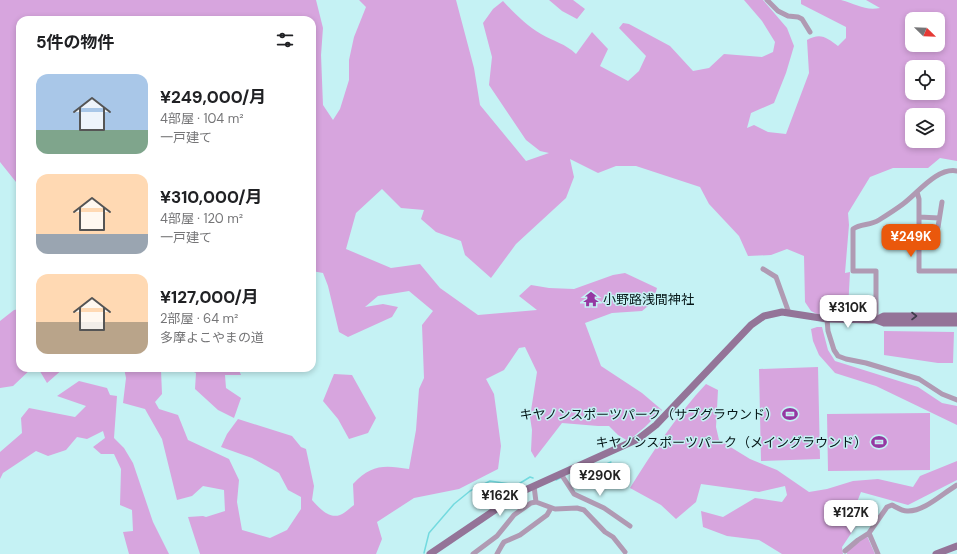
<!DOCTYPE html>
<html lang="ja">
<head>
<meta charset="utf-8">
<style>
  :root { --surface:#fff; --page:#f6f6f6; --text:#202124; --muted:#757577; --accent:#ea580c }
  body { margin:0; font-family:"DM Sans","Noto Sans JP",sans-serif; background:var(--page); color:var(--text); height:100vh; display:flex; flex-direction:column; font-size:15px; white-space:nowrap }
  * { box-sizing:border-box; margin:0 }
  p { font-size:13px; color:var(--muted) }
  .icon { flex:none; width:22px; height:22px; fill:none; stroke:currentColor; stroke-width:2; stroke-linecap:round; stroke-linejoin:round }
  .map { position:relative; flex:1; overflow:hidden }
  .details { position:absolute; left:16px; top:16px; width:300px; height:356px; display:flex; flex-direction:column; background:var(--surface); border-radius:12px; box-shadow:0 2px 6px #0003 }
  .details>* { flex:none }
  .needle { width:26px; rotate:113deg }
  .tools { position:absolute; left:905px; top:12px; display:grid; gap:8px }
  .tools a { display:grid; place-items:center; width:40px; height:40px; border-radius:8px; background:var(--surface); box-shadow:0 2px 6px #0003; font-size:20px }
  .price { position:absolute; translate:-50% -34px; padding:0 9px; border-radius:8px; background:#fff; color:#222; font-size:13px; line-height:26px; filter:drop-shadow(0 1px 2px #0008) }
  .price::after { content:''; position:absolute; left:50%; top:24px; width:12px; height:9px; margin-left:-6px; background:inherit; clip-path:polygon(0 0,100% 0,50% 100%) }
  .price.active { background:var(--accent); color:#fff }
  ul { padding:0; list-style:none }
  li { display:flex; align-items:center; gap:12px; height:100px; padding:0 20px }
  li span { display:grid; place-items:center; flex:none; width:112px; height:80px; border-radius:12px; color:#555 }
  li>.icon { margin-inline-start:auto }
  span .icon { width:48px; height:48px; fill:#fffc; stroke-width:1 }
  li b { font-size:17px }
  h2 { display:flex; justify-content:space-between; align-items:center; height:48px; padding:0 20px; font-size:17px }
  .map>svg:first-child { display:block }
  .green { fill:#d7a5de; fill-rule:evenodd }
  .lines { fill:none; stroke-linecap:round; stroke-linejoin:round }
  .stream { stroke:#73dadf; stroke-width:1.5 }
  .street { stroke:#b09ab3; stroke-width:5 }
  .secondary { stroke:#947498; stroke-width:7 }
  .oneway { stroke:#3f3c4b }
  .labels { text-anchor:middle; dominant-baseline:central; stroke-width:3; stroke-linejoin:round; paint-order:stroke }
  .poi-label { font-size:13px; fill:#061718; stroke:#c5f2f4; text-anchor:end }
</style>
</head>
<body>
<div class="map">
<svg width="957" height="554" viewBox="0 0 957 554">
  <rect width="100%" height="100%" fill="#c5f2f4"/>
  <path class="green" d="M0,0H316L323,28L321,55L323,105L333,120L340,109L349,80V60L354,37L366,7L359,0H456L474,68L480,105L526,161L549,153L540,151L526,140L489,85L492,57L483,23L493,9L503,1C514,13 527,26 541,34C553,41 566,44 576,54L592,32L608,49L600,66L628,81L639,71L646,56L619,28L623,23L629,24L670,46L693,71L709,68L724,54L762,57L773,52L775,42L762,21L744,0H763L787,28L794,46L786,73L774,103L751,113L747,128L754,125L768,132L786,134L809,73L807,40C821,32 827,38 838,46L846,38V27L801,4V0C812,0 830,0 841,0C856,4 865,11 880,8L866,0H957V161L940,158L928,168H893L870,177L848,213L849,225L845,273L850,272L848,309H822L819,315L811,311L805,302L804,256L787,249L771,255L748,256L739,236L709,204L700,187L636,166H616L598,173L570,159L574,177L566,198L516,244L491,278L465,255L461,241L436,232L421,219L424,210L401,208L382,189L356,213L346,249L391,268L420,264L440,288L478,315L537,310L519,296L531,285L549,288L574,289L613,275L625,273L657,288L653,302L642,311L612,313L585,323L601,366L642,393L662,410L645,427L628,441L618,435L609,426H598L562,423L535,458L531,451L532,430L530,417L537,372L525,347L519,348L504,370L486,379L494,394L501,446L498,469L459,489L414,498L377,522L382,539L376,554H200L188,517L203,516L206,517L225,511L224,490L203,486L192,496L177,500L162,439L145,409L123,403L126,378L124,368H167L161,370L162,394L155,402L159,409L178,415L188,440L229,459L239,480L237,502L242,530L270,538L287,530L301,509V497L288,490L279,473L252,458L221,447L227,434L238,419L292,436L301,447L306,449L314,486L312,500C319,508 329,519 340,515C345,513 350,508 354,505L353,484C371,464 385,465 409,469L416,430L419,389L424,378L422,325L433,311L409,291L378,296L365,307L383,304L398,307L392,317L348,337L339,332L328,286L323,273L312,271V20H20V184L16,182L0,162ZM912,19H938V45H912ZM912,67H938V93H912ZM912,115H938V141H912Z
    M549,0H573L585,9L577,19L562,11Z
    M20,309V368H32L13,386L0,388V321L14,310Z
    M817,327H822L828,350L835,361L918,387L942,403L957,406V425L876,386L835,373L819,355L813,341L811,329Z
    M884,331L954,332L953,363H938L884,355Z
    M818,367L820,459L761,461L759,369Z
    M38,368H64L47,383Z
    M185,368H238L241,375H225L226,388L241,398L234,418L218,410L195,389L196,373Z
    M334,374L352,375L376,418L368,433L349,439L338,419L323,401Z
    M79,381L107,388L110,395L117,396L114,438L124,448L133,463L153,522L169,554H129L123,532L133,531L132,510L120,505L121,469L114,454H101L93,447L105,438L103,431L87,439L77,437L66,450L48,456L36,451L3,473L0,479V452L22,433L21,418L29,408L75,417L86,406L57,396Z
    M706,384L718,390L716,427L719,440L750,459L777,470L809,492L827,489L853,481L878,479L913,487L920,476L957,461V480L908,505L861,492L857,502L861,503L865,508L854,529L842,547L843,554H782L759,540L727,536L703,527L701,511L723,517L755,498L782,502L787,495L785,486L759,492L701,484L696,502L676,519L661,505L630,488C653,451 677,415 706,384Z
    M930,413V470L828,471L827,414Z
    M867,536L875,554H847V551Z"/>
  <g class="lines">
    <path class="stream" d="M595,469L611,462
      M573,472L589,470
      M556,480L562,477
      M424,553L429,533L454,504L470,491L490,481L517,485L530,477L533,478"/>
    <path class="street" d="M767,0L778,11L788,16L798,17L802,19L810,32
      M917,192L919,199V271H957
      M919,217L939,218
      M938,227L942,202
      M763,269L776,277L789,313
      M827,319L828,331L834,350L838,356L846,359L866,363L919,379L942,394L957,400
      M876,320V271H853V229C861,223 870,226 879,220C887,215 895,210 903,204C917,194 937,167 957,171
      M561,474L574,494L604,508L630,526
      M534,486L536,502L555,509L577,508L584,510L605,532L613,537L625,552
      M845,551L858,540L869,533
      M473,554L497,536L514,515L531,503L536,502
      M497,554L502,545L504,542L520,535L547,515L551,508
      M878,554L869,533L887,507L892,505C896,507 902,511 907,511C924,512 943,493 957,485"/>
    <path class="secondary" d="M876,320L884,316H957
      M430,554L523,491L638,439L656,425L751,325L764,316L782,312L827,319L876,320L884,323H957
      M936,554L957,546"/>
  </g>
  <defs><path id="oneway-chevron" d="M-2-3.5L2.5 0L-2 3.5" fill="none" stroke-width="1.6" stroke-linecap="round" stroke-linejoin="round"/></defs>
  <use class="oneway" href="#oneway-chevron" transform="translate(914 316)"/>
  <defs>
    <symbol id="temple-bare" viewBox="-9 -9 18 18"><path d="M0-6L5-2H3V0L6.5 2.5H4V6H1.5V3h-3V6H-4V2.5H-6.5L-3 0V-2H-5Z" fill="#9538a2" stroke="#c5f2f4" stroke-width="2.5" paint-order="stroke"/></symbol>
    <symbol id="stadium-bare" viewBox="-9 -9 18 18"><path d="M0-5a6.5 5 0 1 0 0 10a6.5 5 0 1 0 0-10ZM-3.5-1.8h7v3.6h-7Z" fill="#9538a2" stroke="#c5f2f4" stroke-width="2.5" paint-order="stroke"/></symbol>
  </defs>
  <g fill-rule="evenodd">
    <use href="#temple-bare" x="580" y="288" width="22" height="22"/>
    <use href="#stadium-bare" x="779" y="403" width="22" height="22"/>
    <use href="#stadium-bare" x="868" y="431" width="22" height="22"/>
  </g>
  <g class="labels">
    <g class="poi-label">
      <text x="603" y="299" text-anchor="start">小野路浅間神社</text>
      <text x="778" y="414">キヤノンスポーツパーク（サブグラウンド）</text>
      <text x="867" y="442">キヤノンスポーツパーク（メイングラウンド）</text>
    </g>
  </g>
</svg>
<div class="tools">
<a><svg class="needle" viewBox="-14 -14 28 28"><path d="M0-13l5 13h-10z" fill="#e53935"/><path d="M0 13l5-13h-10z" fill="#757577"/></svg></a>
<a><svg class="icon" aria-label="locate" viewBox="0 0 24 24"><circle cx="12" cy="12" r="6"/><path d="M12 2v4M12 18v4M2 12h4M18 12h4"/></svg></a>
<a><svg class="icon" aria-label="layers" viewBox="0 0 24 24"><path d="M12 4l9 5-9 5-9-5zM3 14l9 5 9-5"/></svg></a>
</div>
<b class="price active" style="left:911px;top:258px">¥249K</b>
<b class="price" style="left:848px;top:329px">¥310K</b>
<b class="price" style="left:600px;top:497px">¥290K</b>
<b class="price" style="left:500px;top:517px">¥162K</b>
<b class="price" style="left:851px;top:534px">¥127K</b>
<section class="details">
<h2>5件の物件<svg class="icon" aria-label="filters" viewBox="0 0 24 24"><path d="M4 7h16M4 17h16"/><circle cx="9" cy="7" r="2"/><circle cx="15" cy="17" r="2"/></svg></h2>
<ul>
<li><span style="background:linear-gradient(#a9c7e8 70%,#7fa58c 0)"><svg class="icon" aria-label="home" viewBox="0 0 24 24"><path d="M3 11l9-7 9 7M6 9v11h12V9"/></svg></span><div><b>¥249,000/月</b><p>4部屋 · 104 m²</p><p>一戸建て</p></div></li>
<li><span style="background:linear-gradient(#ffd9b3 75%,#9aa5b1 0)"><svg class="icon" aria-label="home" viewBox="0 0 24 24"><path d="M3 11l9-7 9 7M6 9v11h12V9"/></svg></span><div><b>¥310,000/月</b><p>4部屋 · 120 m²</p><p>一戸建て</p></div></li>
<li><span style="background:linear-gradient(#ffd9b3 60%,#b9a48a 0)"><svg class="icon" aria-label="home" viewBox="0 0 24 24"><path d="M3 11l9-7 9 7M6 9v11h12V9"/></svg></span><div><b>¥127,000/月</b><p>2部屋 · 64 m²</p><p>多摩よこやまの道</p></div></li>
</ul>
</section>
</div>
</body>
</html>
